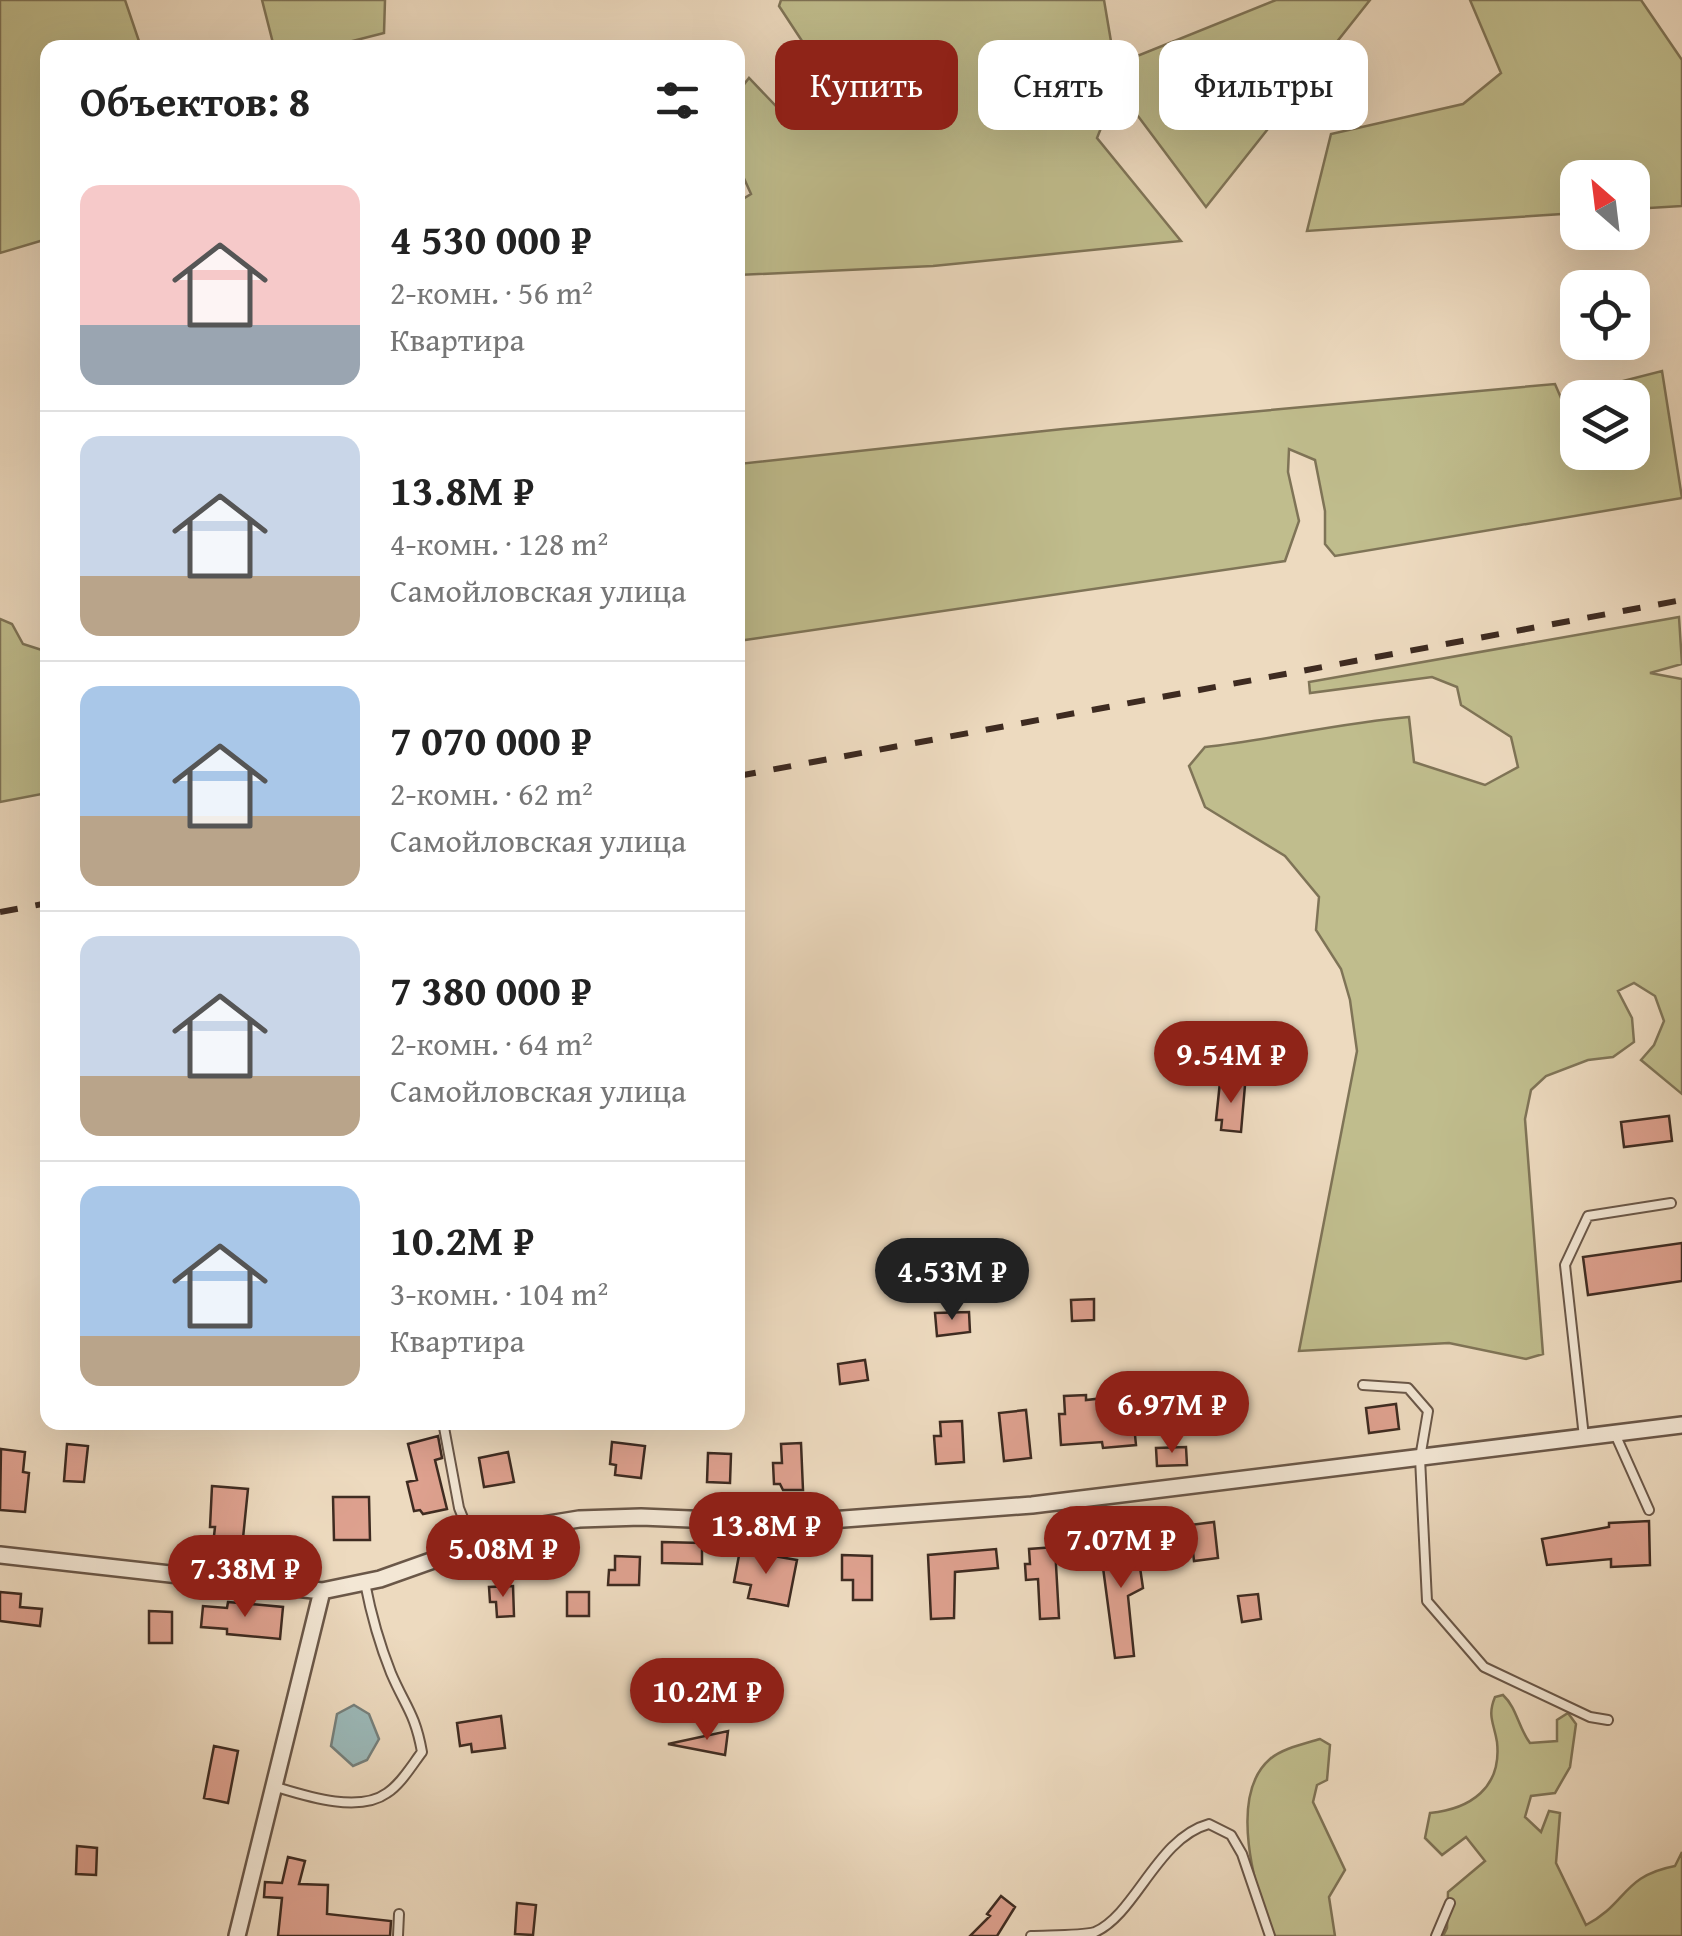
<!DOCTYPE html>
<html lang="ru">
<head>
<meta charset="utf-8">
<style>
  :root { --surface:#fff; --page:#f2f2f2; --text:#222; --muted:#767676; --line:#e0e0e0; --accent:#8f2418 }
  body { margin:0; font-family:"Gentium Book Plus",serif; background:var(--page); color:var(--text); height:100vh; display:flex; flex-direction:column; font-size:38px; white-space:nowrap }
  * { box-sizing:border-box; margin:0 }
  p { font-size:32px; color:var(--muted) }
  .icon { flex:none; width:55px; height:55px; fill:none; stroke:currentColor; stroke-width:2; stroke-linecap:round; stroke-linejoin:round }
  .map { position:relative; flex:1; overflow:hidden }
  .details { position:absolute; left:40px; top:40px; width:705px; height:1390px; display:flex; flex-direction:column; background:var(--surface); border-radius:20px; box-shadow:0 10px 40px #0002 }
  .details>* { flex:none }
  .top-card { position:absolute; left:775px; top:40px; width:755px; height:90px; display:flex; gap:20px }
  .needle { width:65px; rotate:332deg }
  .buttons { position:absolute; left:1560px; top:160px; display:grid; gap:20px }
  .buttons a { display:grid; place-items:center; width:90px; height:90px; border-radius:20px; background:var(--surface); box-shadow:0 10px 40px #0002; font-size:50px }
  .price { position:absolute; translate:-50% -85px; padding:0 22px; border-radius:35px; background:var(--accent); color:#fff; font-size:32px; line-height:65px; filter:drop-shadow(0 2px 5px #0008) }
  .price::after { content:''; position:absolute; left:50%; top:60px; width:30px; height:22px; margin-left:-15px; background:inherit; clip-path:polygon(0 0,100% 0,50% 100%) }
  .price.on { background:#222; color:#fff }
  ul { padding:0; list-style:none }
  li { display:flex; align-items:center; gap:30px; height:250px; padding:0 40px }
  li+li { border-top:2px solid var(--line) }
  li span { display:grid; place-items:center; flex:none; width:280px; height:200px; border-radius:20px; color:#555 }
  li>.icon { margin-inline-start:auto }
  span .icon { width:120px; height:120px; fill:#fffc; stroke-width:1 }
  li b { font-size:42px }
  h2 { display:flex; justify-content:space-between; align-items:center; height:120px; padding:0 40px; font-size:42px }
  .pill { padding:0 35px; border-radius:20px; background:var(--surface); box-shadow:0 10px 40px #0002; font-size:35px; line-height:90px }
  .pill.on { background:var(--accent); color:#fff }
  .map>svg:first-child { display:block }
  .green { fill:#c0bd8d; stroke:#7f7457; stroke-width:2.5 }
  .water { fill:#9bb9b9; stroke:#76807c; stroke-width:2.5 }
  .building { fill:#dea18f; stroke:#3e2b21; stroke-width:2.5 }
  .lines { fill:none; stroke-linecap:round; stroke-linejoin:round }
  .service-casing { stroke:#6a5748; stroke-width:12 }
  .minor-casing { stroke:#6a5748; stroke-width:20 }
  .service { stroke:#f3e7d5; stroke-width:8 }
  .minor { stroke:#f3e7d5; stroke-width:15 }
  .rail { stroke:#3e2b21; stroke-width:6; stroke-dasharray:18 18; stroke-linecap:butt }
</style>
</head>
<body>
<div class="map">
<svg width="1682" height="1936" viewBox="0 0 1682 1936">
  <rect width="100%" height="100%" fill="#eddabf"/>
  <filter id="stains"><feTurbulence type="fractalNoise" baseFrequency=".002" numOctaves="4"/><feColorMatrix values="0 0 0 0 .2 0 0 0 0 .09 0 0 0 0 .02 0 0 0 .5 -.17"/></filter>
  <radialGradient id="worn" r=".72"><stop offset=".6" stop-color="#630" stop-opacity="0"/><stop offset="1" stop-color="#630" stop-opacity=".3"/></radialGradient>
  <path class="green" d="M0,0H125L141,47L48,48L47,239L0,253Z
    M262,0H385L384,33L329,47H274Z
    M781,0H1104L1115,65L1276,0H1370L1206,207L1117,88L1097,138L1181,241L933,266L738,275V202L751,194L738,165V92L749,78L795,126L833,88L779,6Z
    M1470,0H1641L1682,60V206L1633,209L1632,178H1578L1577,213L1307,231L1331,134L1463,104L1501,73Z
    M1662,371L1682,498L1335,556L1325,544V511L1315,460L1289,449L1288,472L1299,521L1285,561L738,641V464L1063,429L1555,384L1577,435L1578,452H1632V398L1600,397L1607,385Z
    M1679,617L1682,664L1650,673L1682,679V1094L1641,1060L1654,1045L1664,1021L1655,996L1634,983L1618,991L1632,1018L1634,1042L1613,1057L1588,1060L1546,1076L1531,1090L1525,1119L1543,1354L1526,1359L1449,1343L1299,1351L1357,1051L1350,1000L1341,969L1316,930L1319,897L1285,856L1205,807L1189,766L1205,747C1274,739 1340,723 1409,717L1414,762L1485,785L1518,767L1511,737L1461,705L1457,687L1432,677L1310,693L1309,682Z
    M0,619L12,624L23,644L48,652L47,793L0,802Z
    M1503,1695C1517,1708 1518,1727 1530,1743L1557,1741V1720L1568,1713L1576,1724L1570,1767L1555,1793L1531,1796L1525,1817L1541,1832L1549,1811L1560,1813L1556,1863L1586,1925C1627,1904 1622,1876 1675,1866L1682,1852V1936H1443L1447,1928L1448,1892L1485,1861L1466,1837L1442,1855L1425,1838L1430,1813C1470,1809 1502,1788 1497,1742C1494,1723 1487,1716 1495,1697Z
    M1320,1739L1330,1745L1327,1780L1317,1785L1313,1802L1345,1870L1329,1897L1335,1936H1271C1256,1890 1227,1796 1270,1759C1283,1748 1304,1744 1320,1739Z"/>
  <path class="water" d="M354,1705L369,1714L379,1739L367,1760L353,1766L331,1746L337,1714Z"/>
  <path class="building" d="M1220,1082L1245,1085L1241,1132L1221,1130L1222,1120H1216Z
    M1669,1116L1672,1141L1624,1147L1621,1122Z
    M1682,1243V1281L1588,1295L1583,1257Z
    M1094,1299V1320L1072,1321L1071,1300Z
    M969,1312L970,1332L937,1336L935,1313Z
    M865,1360L868,1380L840,1384L838,1364Z
    M1086,1395V1400L1131,1395L1136,1445L1103,1448L1102,1442L1061,1445L1059,1414H1065L1064,1396Z
    M1396,1404L1399,1429L1369,1433L1366,1408Z
    M1026,1410L1031,1458L1004,1461L999,1413Z
    M962,1421L964,1462L936,1464L934,1436H941L940,1422Z
    M438,1436L442,1458L435,1460L447,1509L423,1514L420,1510L414,1511L407,1482L417,1480L408,1444Z
    M612,1442L645,1446L641,1478L615,1475L616,1465L610,1464Z
    M801,1443L803,1490H783L780,1484H774L773,1463H782L781,1444Z
    M67,1444L88,1446L84,1482L64,1481Z
    M1186,1447L1187,1465L1157,1466L1156,1448Z
    M1,1449L25,1452L23,1472L29,1473L25,1512L0,1510Z
    M508,1452L514,1482L484,1487L479,1458Z
    M708,1453L731,1454L730,1483L707,1482Z
    M212,1486L248,1489L242,1548L213,1545L215,1527H210Z
    M333,1497H369L370,1540H334Z
    M1649,1521L1650,1565L1611,1567V1559L1547,1565L1542,1539L1609,1527V1523Z
    M1214,1522L1218,1558L1194,1561L1190,1525Z
    M1136,1540L1143,1588L1128,1596L1134,1656L1115,1658L1100,1545Z
    M662,1542L702,1543V1564L662,1563Z
    M1055,1547L1059,1618L1040,1619L1038,1579L1026,1580L1025,1564H1030L1029,1549Z
    M996,1549L998,1568L955,1572L954,1618L931,1619L928,1555Z
    M740,1550L797,1560L788,1606L748,1598L751,1585L734,1582Z
    M842,1555L872,1556V1600H853V1580H842Z
    M615,1556L640,1557L639,1585H608L609,1570H615Z
    M513,1586L514,1616L497,1617L496,1602H490L489,1587Z
    M0,1592L21,1594L20,1607L42,1609L40,1626L0,1621Z
    M567,1592H589V1616H567Z
    M1258,1594L1261,1619L1242,1622L1238,1596Z
    M228,1602L283,1607L280,1639L227,1634V1629L201,1627L203,1606L227,1608Z
    M149,1611L172,1612V1643H149Z
    M501,1716L505,1748L472,1752L471,1744L460,1746L457,1723Z
    M728,1731L725,1755L668,1744Z
    M214,1746L238,1751L228,1803L204,1798Z
    M77,1846L97,1848L96,1875L76,1874Z
    M288,1857L305,1861L299,1884L328,1885L327,1914L391,1921L390,1936H278L282,1898L264,1897L265,1882L282,1883Z
    M1001,1896L1015,1907L997,1936H970L990,1916L987,1914Z
    M517,1903L536,1905L533,1935L515,1934Z"/>
  <g class="lines">
    <defs>
      <path id="service" d="M1363,1385L1408,1388L1428,1411L1420,1458L1427,1601L1484,1667L1590,1717L1608,1720
        M443,1422L459,1508L474,1545
        M1615,1434L1649,1510
        M1584,1437L1565,1265L1588,1216L1671,1203
        M273,1786C303,1795 358,1814 387,1793C401,1784 412,1765 422,1752C415,1713 405,1706 391,1673C379,1643 371,1614 365,1583
        M398,1936L399,1914
        M1031,1936C1049,1935 1079,1936 1095,1932C1136,1914 1157,1838 1209,1824L1231,1835L1242,1854L1270,1936
        M1436,1936L1450,1903"/>
      <path id="minor" d="M0,1555L322,1591L380,1579L524,1528L579,1519L641,1517L790,1523L1032,1505L1682,1425
        M237,1936L322,1591"/>
    </defs>
    <use href="#service" class="service-casing"/>
    <use href="#minor" class="minor-casing"/>
    <use href="#service" class="service"/>
    <use href="#minor" class="minor"/>
    <path class="rail" d="M738,776L1682,600
      M0,912L48,903"/>
  </g>
  <rect width="100%" height="100%" filter="url(#stains)"/>
  <rect width="100%" height="100%" fill="url(#worn)"/>
</svg>
<div class="buttons">
<a><svg class="needle" viewBox="-14 -14 28 28"><path d="M0-13l5 13h-10z" fill="#e53935"/><path d="M0 13l5-13h-10z" fill="#767676"/></svg></a>
<a><svg class="icon" aria-label="locate" viewBox="0 0 24 24"><circle cx="12" cy="12" r="6"/><path d="M12 2v4M12 18v4M2 12h4M18 12h4"/></svg></a>
<a><svg class="icon" aria-label="layers" viewBox="0 0 24 24"><path d="M12 4l9 5-9 5-9-5zM3 14l9 5 9-5"/></svg></a>
</div>
<b class="price" style="left:1231px;top:1106px">9.54M ₽</b>
<b class="price on" style="left:952px;top:1323px">4.53M ₽</b>
<b class="price" style="left:1172px;top:1456px">6.97M ₽</b>
<b class="price" style="left:766px;top:1577px">13.8M ₽</b>
<b class="price" style="left:1121px;top:1591px">7.07M ₽</b>
<b class="price" style="left:503px;top:1600px">5.08M ₽</b>
<b class="price" style="left:245px;top:1620px">7.38M ₽</b>
<b class="price" style="left:707px;top:1743px">10.2M ₽</b>
<div class="top-card">
<a class="pill on">Купить</a>
<a class="pill">Снять</a>
<a class="pill">Фильтры</a>
</div>
<section class="details">
<h2>Объектов: 8<svg class="icon" aria-label="filters" viewBox="0 0 24 24"><path d="M4 7h16M4 17h16"/><circle cx="9" cy="7" r="2"/><circle cx="15" cy="17" r="2"/></svg></h2>
<ul>
<li><span style="background:linear-gradient(#f6c9c9 70%,#9aa5b1 0)"><svg class="icon" aria-label="home" viewBox="0 0 24 24"><path d="M3 11l9-7 9 7M6 9v11h12V9"/></svg></span><div><b>4 530 000 ₽</b><p>2-комн. · 56 m²</p><p>Квартира</p></div></li>
<li><span style="background:linear-gradient(#c9d6e8 70%,#b9a48a 0)"><svg class="icon" aria-label="home" viewBox="0 0 24 24"><path d="M3 11l9-7 9 7M6 9v11h12V9"/></svg></span><div><b>13.8M ₽</b><p>4-комн. · 128 m²</p><p>Самойловская улица</p></div></li>
<li><span style="background:linear-gradient(#a9c7e8 65%,#b9a48a 0)"><svg class="icon" aria-label="home" viewBox="0 0 24 24"><path d="M3 11l9-7 9 7M6 9v11h12V9"/></svg></span><div><b>7 070 000 ₽</b><p>2-комн. · 62 m²</p><p>Самойловская улица</p></div></li>
<li><span style="background:linear-gradient(#c9d6e8 70%,#b9a48a 0)"><svg class="icon" aria-label="home" viewBox="0 0 24 24"><path d="M3 11l9-7 9 7M6 9v11h12V9"/></svg></span><div><b>7 380 000 ₽</b><p>2-комн. · 64 m²</p><p>Самойловская улица</p></div></li>
<li><span style="background:linear-gradient(#a9c7e8 75%,#b9a48a 0)"><svg class="icon" aria-label="home" viewBox="0 0 24 24"><path d="M3 11l9-7 9 7M6 9v11h12V9"/></svg></span><div><b>10.2M ₽</b><p>3-комн. · 104 m²</p><p>Квартира</p></div></li>
</ul>
</section>
</div>
</body>
</html>
